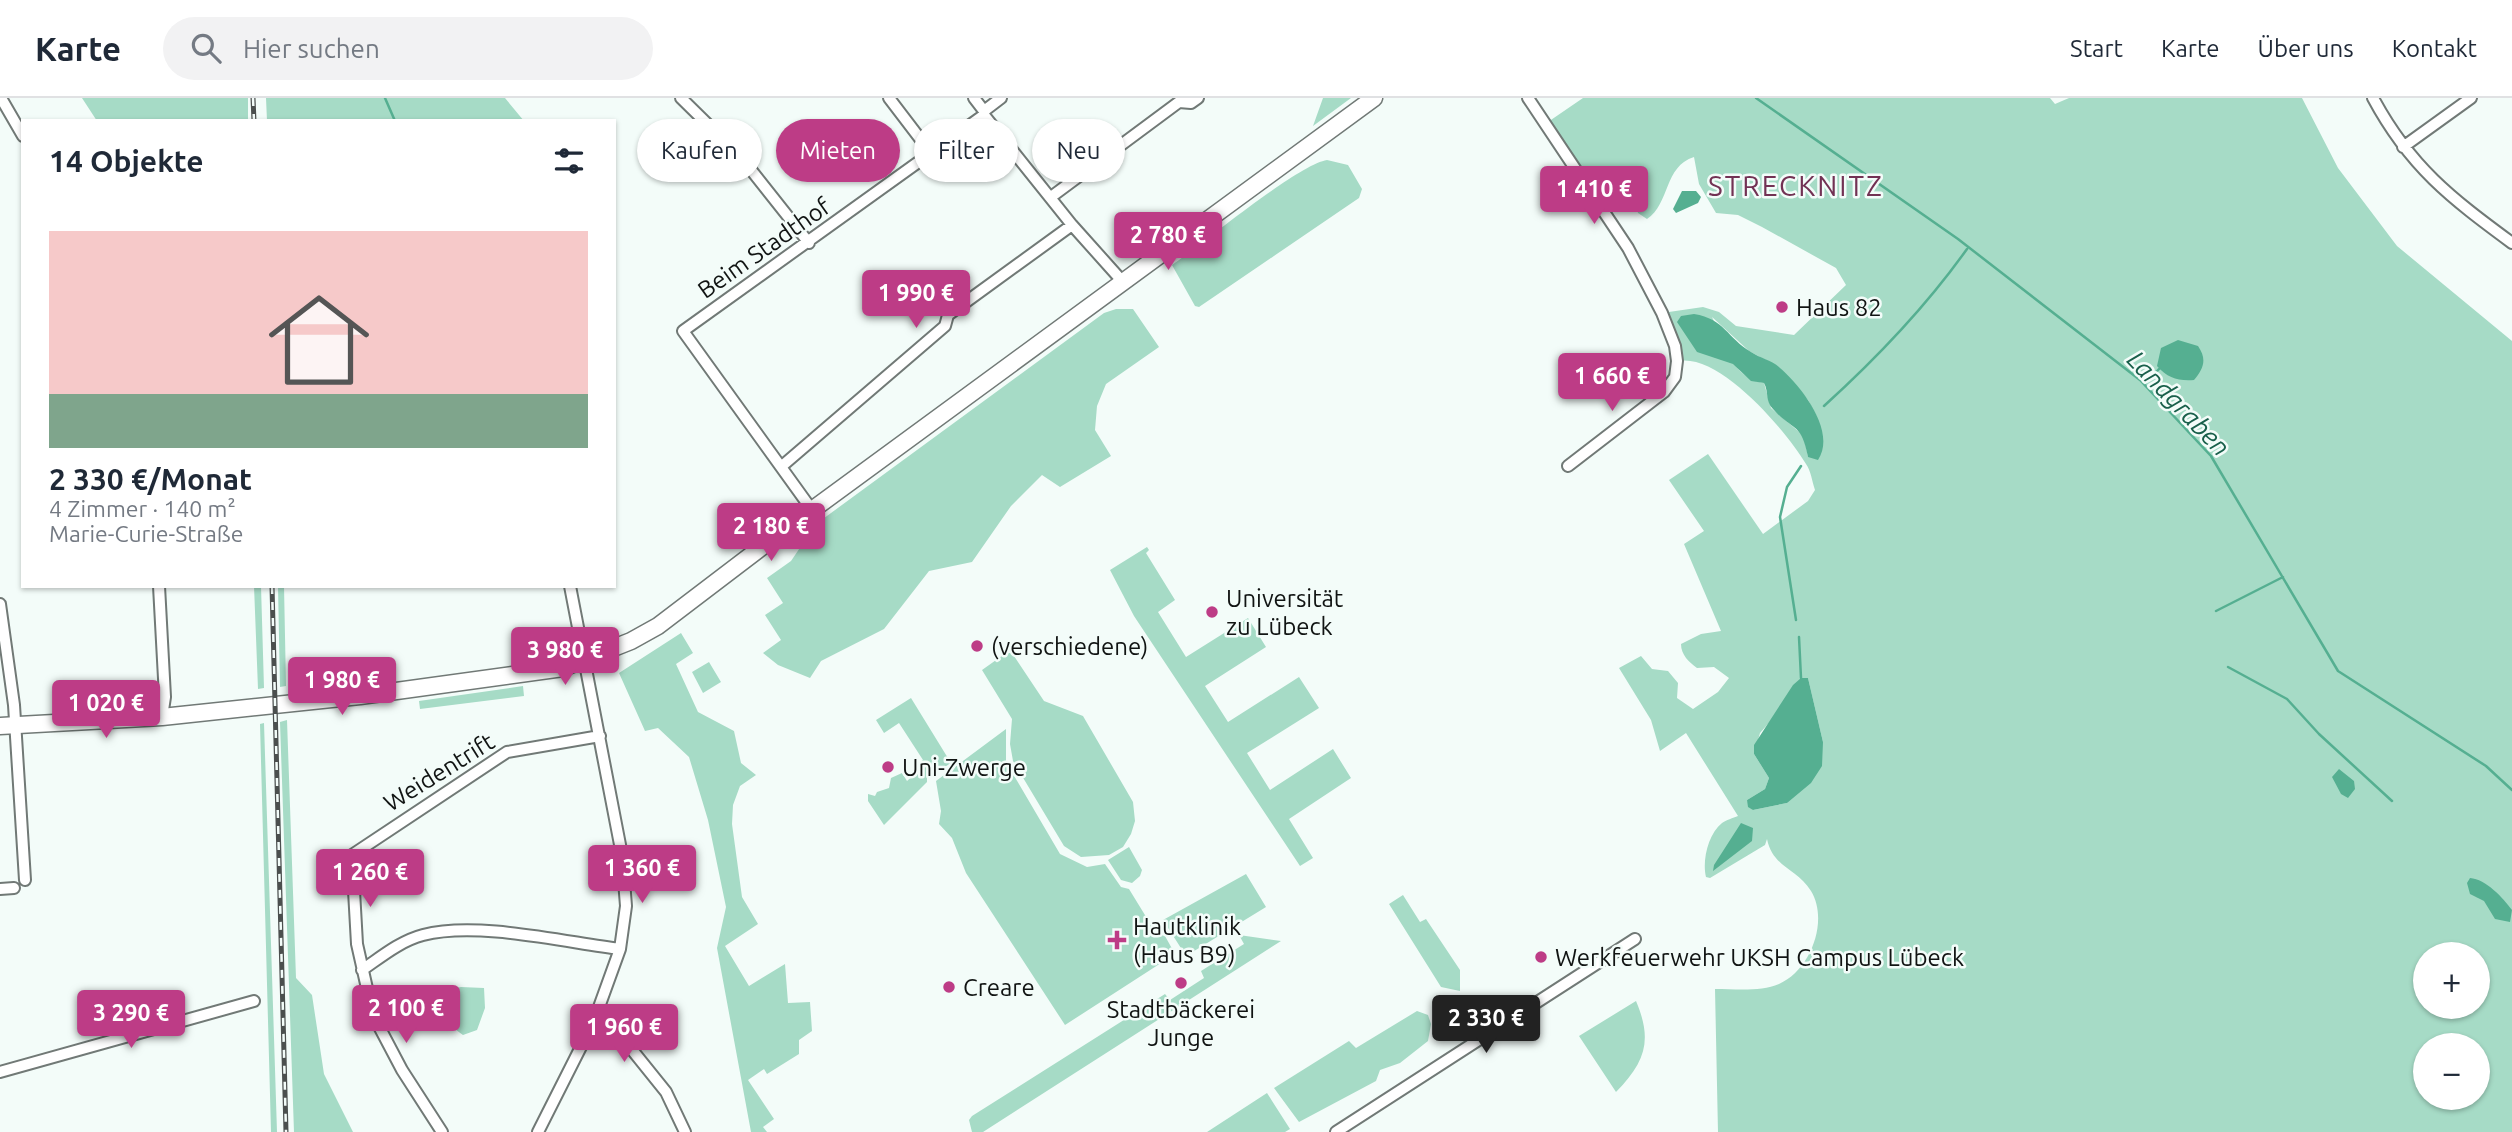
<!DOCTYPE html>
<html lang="de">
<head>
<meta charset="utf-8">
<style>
  :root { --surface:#fff; --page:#f2f2f3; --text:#1f2937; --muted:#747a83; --line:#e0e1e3; --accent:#bd3c86 }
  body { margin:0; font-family:Ubuntu,sans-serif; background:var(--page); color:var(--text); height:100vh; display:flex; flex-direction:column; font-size:26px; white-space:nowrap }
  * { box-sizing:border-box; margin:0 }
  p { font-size:23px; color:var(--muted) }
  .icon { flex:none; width:38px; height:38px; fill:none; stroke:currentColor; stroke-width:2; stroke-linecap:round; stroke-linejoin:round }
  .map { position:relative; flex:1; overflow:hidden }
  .details { position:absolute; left:21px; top:21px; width:595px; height:469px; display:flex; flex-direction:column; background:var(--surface); border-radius:0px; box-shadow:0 2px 5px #0004 }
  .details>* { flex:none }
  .banner { position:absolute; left:637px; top:21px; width:665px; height:63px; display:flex; gap:14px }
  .controls { position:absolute; left:2413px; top:844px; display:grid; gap:14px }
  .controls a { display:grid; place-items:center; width:77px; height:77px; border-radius:50%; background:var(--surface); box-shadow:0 2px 5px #0004; font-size:35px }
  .price { position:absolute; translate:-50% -60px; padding:0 16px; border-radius:7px; background:var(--accent); color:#fff; font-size:23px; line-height:46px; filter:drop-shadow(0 2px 4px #0008) }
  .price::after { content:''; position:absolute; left:50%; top:42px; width:21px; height:16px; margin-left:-10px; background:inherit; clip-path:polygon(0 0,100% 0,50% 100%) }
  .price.current { background:#222; color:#fff }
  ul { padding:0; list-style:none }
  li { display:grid; align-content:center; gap:14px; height:371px; padding:0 28px }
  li+li { border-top:2px solid var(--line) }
  li span { display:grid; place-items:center; height:217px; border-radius:0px; color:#555 }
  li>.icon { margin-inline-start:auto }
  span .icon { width:126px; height:126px; fill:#fffc; stroke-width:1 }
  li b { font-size:30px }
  h2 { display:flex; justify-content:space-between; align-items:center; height:84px; padding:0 28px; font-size:30px }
  .pill { padding:0 24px; border-radius:32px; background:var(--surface); box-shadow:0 2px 5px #0004; font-size:24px; line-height:63px }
  .pill.current { background:var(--accent); color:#fff }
  header { display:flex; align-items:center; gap:42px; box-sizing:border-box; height:98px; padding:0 35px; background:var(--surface); border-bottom:2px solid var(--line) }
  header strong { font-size:33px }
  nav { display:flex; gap:38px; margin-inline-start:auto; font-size:24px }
  .search { width:490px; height:63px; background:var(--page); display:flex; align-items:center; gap:18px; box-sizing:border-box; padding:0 24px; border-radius:38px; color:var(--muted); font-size:26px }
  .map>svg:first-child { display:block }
  .green { fill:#a6dbc6; fill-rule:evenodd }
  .water { fill:#55af91 }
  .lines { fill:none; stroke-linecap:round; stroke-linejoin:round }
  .stream { stroke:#55af91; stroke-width:2.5 }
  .minor-casing { stroke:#717976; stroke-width:14 }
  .secondary-casing { stroke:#717976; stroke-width:19 }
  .minor { stroke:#fff; stroke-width:10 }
  .secondary { stroke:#fff; stroke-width:16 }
  .rail-casing { stroke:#4b4f4e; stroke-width:5 }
  .rail { stroke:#f3fcf9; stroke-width:2.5; stroke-dasharray:8; stroke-linecap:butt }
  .poi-dot { fill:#bd3c86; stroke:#f3fcf9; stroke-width:2.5 }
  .labels { text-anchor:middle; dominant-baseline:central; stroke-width:5; stroke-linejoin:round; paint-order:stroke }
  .street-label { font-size:24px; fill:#111413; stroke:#f3fcf9 }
  .poi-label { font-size:24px; fill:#111413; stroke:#f3fcf9; text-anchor:start }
  .water-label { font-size:26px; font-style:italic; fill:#19604b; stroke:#f3fcf9 }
  .quarter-label { font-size:28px; letter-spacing:2px; fill:#723254; stroke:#f3fcf9 }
</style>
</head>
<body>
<header>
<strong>Karte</strong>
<div class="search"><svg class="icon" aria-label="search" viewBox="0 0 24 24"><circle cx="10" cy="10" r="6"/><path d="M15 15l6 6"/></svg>Hier suchen</div>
<nav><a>Start</a><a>Karte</a><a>Über uns</a><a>Kontakt</a></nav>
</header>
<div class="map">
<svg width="2512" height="1034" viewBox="0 0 2512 1034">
  <rect width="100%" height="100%" fill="#f3fcf9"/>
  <path class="green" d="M82,0H248V23H97Z
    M266,0H505L524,23H267Z
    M1323,0H1351L1313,28Z
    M1583,0H2050L2055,6L2069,0H2302L2338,70L2397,148L2512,243V1034H1718L1715,891C1735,891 1761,894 1779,886C1811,872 1829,822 1811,793C1797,770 1773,770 1767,741L1765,747L1710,780L1706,779C1702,763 1708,736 1722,725C1726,722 1733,720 1738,718L1686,635L1660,653L1651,622L1619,570L1641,558L1652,571L1668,573L1678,585L1677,600L1693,611L1718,594L1729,580L1714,569L1697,570C1689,564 1681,557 1681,546L1701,536L1721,533L1684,446L1704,433L1669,382L1708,356L1763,436L1808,403L1815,392C1812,383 1811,373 1806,366C1786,333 1721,256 1679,263L1662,215L1703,209L1719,214L1736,228L1794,237L1846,187L1836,170L1762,129L1738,117L1716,115L1699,86L1694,59C1664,68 1670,106 1647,121L1638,115L1631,92L1607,109L1545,26ZM1712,219L1749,253L1780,270L1808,302L1817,319L1808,359L1804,338L1771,310L1764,285C1732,281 1724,244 1712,219ZM1808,580L1823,644L1787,705L1753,712L1747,702L1765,691L1769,680L1754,656L1760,635ZM2426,856H2478V908H2426ZM2426,947H2478V999H2426Z
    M1327,62L1348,67L1362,91L1359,100L1199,209L1195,208L1172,167C1202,146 1299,66 1327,62Z
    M1116,211H1133L1159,249L1106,286L1097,308L1095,332L1111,358L1060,389L1042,377L1011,408L972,464L929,473L884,531L821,563L810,580L778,567L763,555L781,542L765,517L783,505L767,480L791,463L816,426L1104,215Z
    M1147,449L1149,452L1146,455L1175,502L1158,514L1186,559L1248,520L1266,549L1205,588L1228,624L1299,579L1319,610L1247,655L1270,692L1333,651L1351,680L1289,721L1313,760L1300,768L1134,518L1110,472Z
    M254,488H261L264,590L258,591Z
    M278,488H284L286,588L280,589Z
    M681,535L693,555L676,566L698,614L734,633L741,665L756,677L740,688L733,707L732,726L742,799L758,826L725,848L749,888L785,866L788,905L810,904L812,933L799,942V956L767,976L764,971L748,982L774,1021L763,1029L767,1034H751L717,850L726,809L708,722L689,659L658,630L645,633L619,575Z
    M1006,555H1012L1044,603L1083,618L1133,704L1135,723L1131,736L1123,749L1109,757L1081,759L1064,748L1013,663L1010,646L1012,621L982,572Z
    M709,564L721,584L703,595L692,574Z
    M523,588L524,598L420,611L419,603Z
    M911,600L951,665L927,680V684L884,727L868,703V696L875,698L877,694L889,690L891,680L902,675L907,683L917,674L914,668L923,662L899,625L884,635L876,622Z
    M287,622L296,880L312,897L324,976L353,1034H294L280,624Z
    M264,625L277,1034H271L260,626Z
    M1006,631V664L1060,756L1087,769L1105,766L1121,789L1129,791L1156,835L1165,838L1175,856L1065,927L966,775L952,740L939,726L941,713L936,683Z
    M1129,749L1142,772L1140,778L1132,785L1121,782L1108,762Z
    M1246,776L1266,809L1186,858L1163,822Z
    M1403,797L1420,824L1426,821L1460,872V893L1441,889L1389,806Z
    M1239,837L1281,843L983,1034H972L969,1022L972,1018L1165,896L1170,902L1204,880L1201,873L1244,846Z
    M461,889L484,890L485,910L477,932L463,937C446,925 440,914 439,893Z
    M1636,903C1653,943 1645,964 1616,994L1579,938Z
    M1417,913L1428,917L1431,926L1428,943L1400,965L1380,972L1376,983L1299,1024L1274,990L1349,943L1356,950Z
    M1267,995L1290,1031L1285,1034H1207Z"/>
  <path class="water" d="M1682,93H1696L1701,99L1698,105L1676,115L1673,111Z
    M1694,216C1725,221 1727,240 1751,254C1760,260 1771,262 1779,269C1801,288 1837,333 1818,362L1808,359C1801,323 1793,334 1773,311C1765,303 1769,294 1764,285L1751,283L1733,266L1697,254L1677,224L1681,218Z
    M2178,242L2198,248C2207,261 2204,270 2194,282C2177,283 2168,280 2157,268L2161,250Z
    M1801,580H1808L1823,644L1822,668L1811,685L1787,705L1753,712L1748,709L1747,702L1765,691L1769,680L1754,656V647L1793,587Z
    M2339,671L2354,683L2355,691L2348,700L2341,696L2332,679Z
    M1741,725L1753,730L1752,743L1713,773L1714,767Z
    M2470,780C2486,781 2503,800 2512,812L2510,824L2495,821L2484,803L2470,796L2467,785Z"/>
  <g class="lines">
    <path class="stream" d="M385,0L395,23
      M1756,0L1958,141L2140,282L2211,358L2338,573L2486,668L2512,692
      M2145,286L2159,271
      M1824,308C1878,259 1925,210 1967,151
      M2216,513L2283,479
      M1796,522L1780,419L1787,389L1801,368
      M1799,539L1801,580
      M2228,569L2287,601L2319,636L2392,703"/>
    <defs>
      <path id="minor" d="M1,0L23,38
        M681,0L740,58L809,145
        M889,0L931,55
        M974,0L984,13
        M1528,0L1628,150L1662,215L1675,248L1677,263L1675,279L1664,294L1568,368
        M2373,0C2410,69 2451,100 2512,145
        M984,17L1072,127L1123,184
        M2403,49L2471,0
        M1051,99L1179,4L1191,5L1198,0
        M782,368L945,228L948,217L1072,127
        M812,412L683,233L984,17V13L1001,0
        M159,488L165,599L162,619
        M0,506L14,607L25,782
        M0,791L14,790
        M362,872C381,859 400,843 423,837C477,823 564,844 620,851
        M594,923L633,953L666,994L685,1034
        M0,974L254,903
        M442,1034L402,972L373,917L357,846L352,757L507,654L600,638
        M538,1034L594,923L620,851L626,808L622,757L570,488
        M1336,1034L1635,841"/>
      <path id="secondary" d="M0,628L162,619L360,598L563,570L631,543L658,528L767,445L1374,0"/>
    </defs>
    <use href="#minor" class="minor-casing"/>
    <use href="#secondary" class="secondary-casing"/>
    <use href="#minor" class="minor"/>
    <use href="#secondary" class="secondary"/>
    <defs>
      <path id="rail" d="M253,0L254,23
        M272,488L286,1034"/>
    </defs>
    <use href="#rail" class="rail-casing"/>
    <use href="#rail" class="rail"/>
  </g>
  <g class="poi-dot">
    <circle cx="1782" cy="209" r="7"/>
    <circle cx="1212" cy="514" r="7"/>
    <circle cx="977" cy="548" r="7"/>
    <circle cx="888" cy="669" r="7"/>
    <path d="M1113.5 831.5h7v7h7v7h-7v7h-7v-7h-7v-7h7z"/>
    <circle cx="1541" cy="859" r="7"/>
    <circle cx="1181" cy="885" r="7"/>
    <circle cx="949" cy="889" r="7"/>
  </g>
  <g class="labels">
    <g class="street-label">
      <text transform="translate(764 150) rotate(-35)">Beim Stadthof</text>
      <text transform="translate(439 674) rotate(-32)">Weidentrift</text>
    </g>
    <g class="poi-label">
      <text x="1796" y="209">Haus 82</text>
      <text x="1226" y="500">Universität<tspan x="1226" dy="28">zu Lübeck</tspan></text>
      <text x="991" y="548">(verschiedene)</text>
      <text x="902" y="669">Uni-Zwerge</text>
      <text x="1133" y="828">Hautklinik<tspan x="1133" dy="28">(Haus B9)</tspan></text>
      <text x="1555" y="859">Werkfeuerwehr UKSH Campus Lübeck</text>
      <text x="963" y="889">Creare</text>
      <text x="1181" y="911" text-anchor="middle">Stadtbäckerei<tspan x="1181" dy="28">Junge</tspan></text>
    </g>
    <g class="water-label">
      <text transform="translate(2179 305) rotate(46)">Landgraben</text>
    </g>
    <g class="quarter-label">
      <text x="1796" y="87">STRECKNITZ</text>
    </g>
  </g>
</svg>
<div class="controls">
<a>+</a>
<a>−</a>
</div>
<b class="price" style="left:1594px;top:128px">1 410 €</b>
<b class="price" style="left:1168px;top:174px">2 780 €</b>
<b class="price" style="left:916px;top:232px">1 990 €</b>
<b class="price" style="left:1612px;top:315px">1 660 €</b>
<b class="price" style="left:771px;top:465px">2 180 €</b>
<b class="price" style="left:565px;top:589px">3 980 €</b>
<b class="price" style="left:342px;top:619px">1 980 €</b>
<b class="price" style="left:106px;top:642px">1 020 €</b>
<b class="price" style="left:642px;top:807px">1 360 €</b>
<b class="price" style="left:370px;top:811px">1 260 €</b>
<b class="price" style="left:406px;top:947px">2 100 €</b>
<b class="price" style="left:131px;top:952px">3 290 €</b>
<b class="price current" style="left:1486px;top:957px">2 330 €</b>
<b class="price" style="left:624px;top:966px">1 960 €</b>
<div class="banner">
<a class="pill">Kaufen</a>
<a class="pill current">Mieten</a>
<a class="pill">Filter</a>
<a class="pill">Neu</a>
</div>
<section class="details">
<h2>14 Objekte<svg class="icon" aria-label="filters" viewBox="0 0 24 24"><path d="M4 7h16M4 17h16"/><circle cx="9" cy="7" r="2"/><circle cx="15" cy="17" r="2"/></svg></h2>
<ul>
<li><span style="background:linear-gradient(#f6c9c9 75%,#7fa58c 0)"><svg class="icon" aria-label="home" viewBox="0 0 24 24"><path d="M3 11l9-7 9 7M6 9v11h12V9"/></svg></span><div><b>2 330 €/Monat</b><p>4 Zimmer · 140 m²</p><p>Marie-Curie-Straße</p></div></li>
</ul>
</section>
</div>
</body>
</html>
